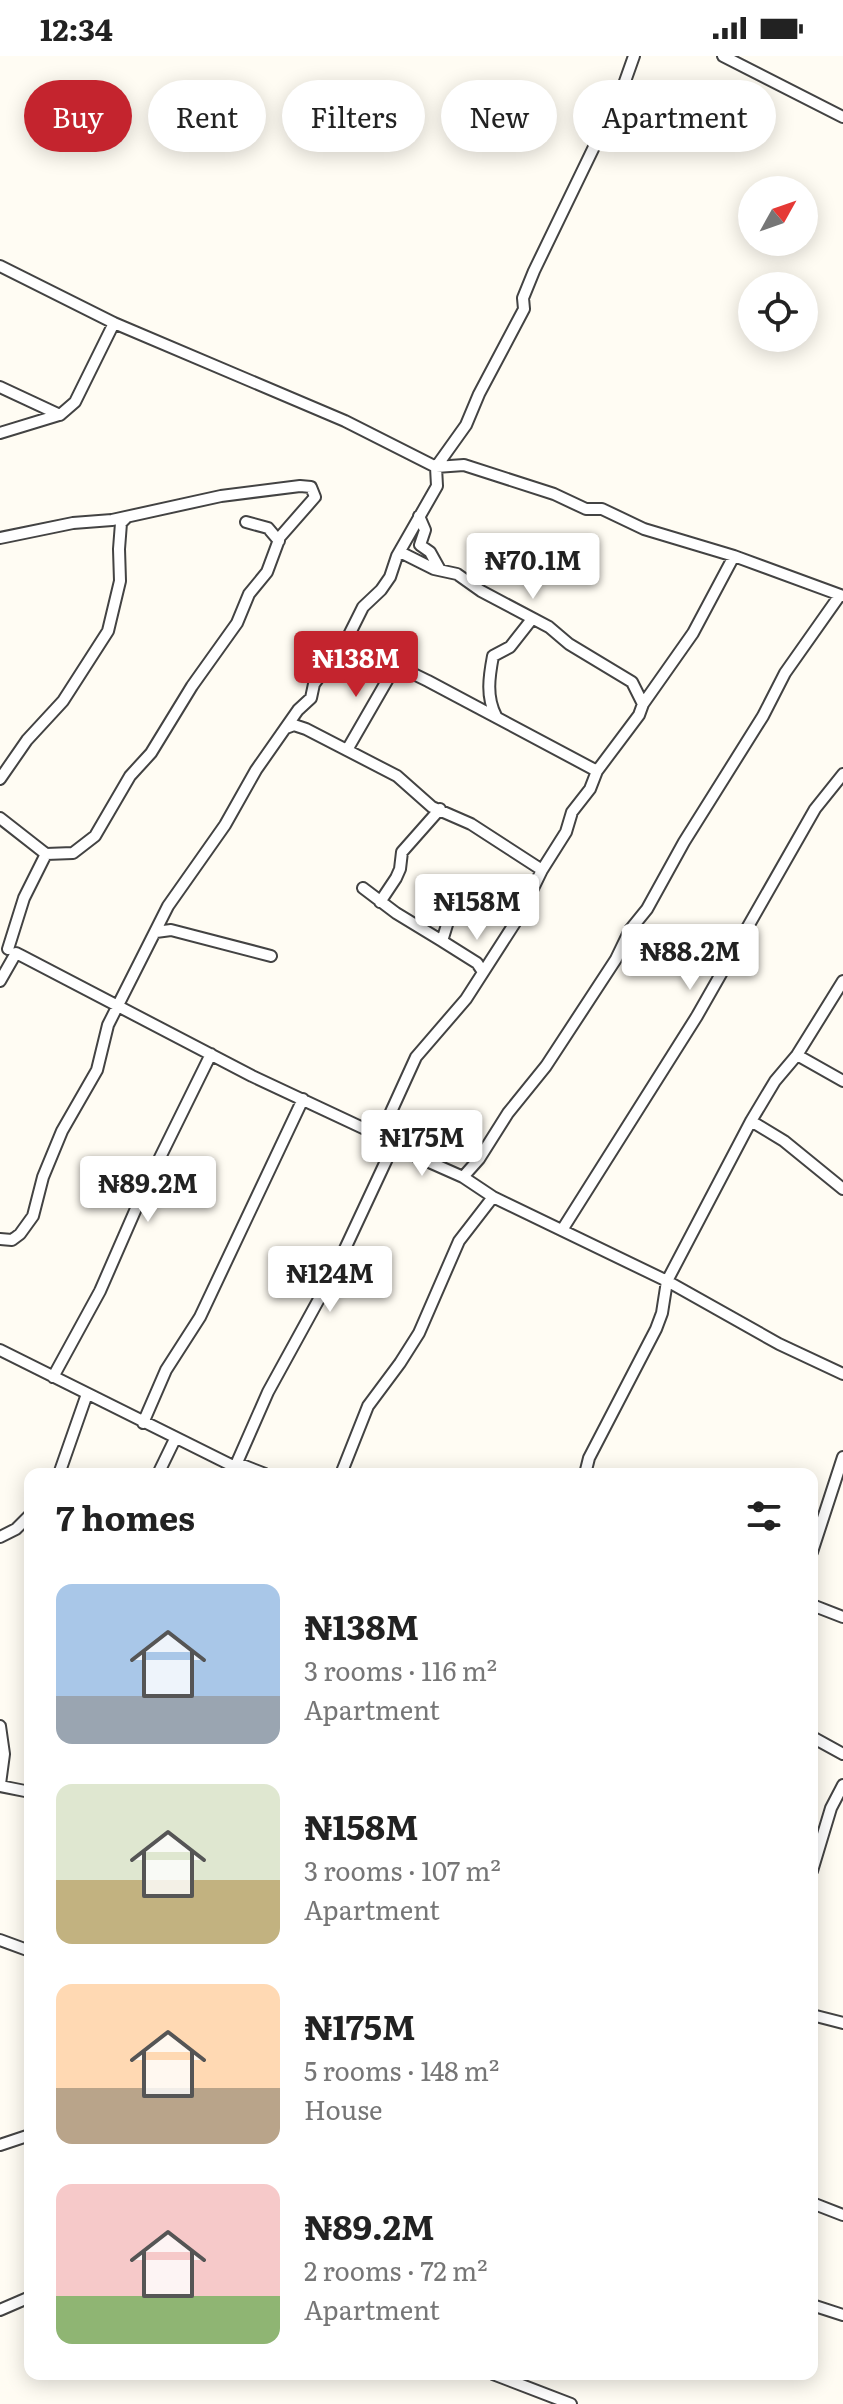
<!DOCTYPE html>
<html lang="en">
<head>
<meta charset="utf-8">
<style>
  :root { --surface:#fff; --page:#f2f2f2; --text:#222; --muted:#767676; --accent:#c4242e }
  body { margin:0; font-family:Literata,serif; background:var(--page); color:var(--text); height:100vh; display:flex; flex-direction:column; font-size:30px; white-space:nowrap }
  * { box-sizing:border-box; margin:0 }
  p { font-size:26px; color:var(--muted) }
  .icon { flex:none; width:44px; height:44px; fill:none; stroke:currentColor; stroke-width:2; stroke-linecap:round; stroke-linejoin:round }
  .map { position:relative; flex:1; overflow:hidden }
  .drawer { position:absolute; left:24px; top:1412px; width:794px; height:912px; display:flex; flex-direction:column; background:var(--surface); border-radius:16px; box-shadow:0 4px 20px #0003 }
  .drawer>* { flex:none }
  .banner { position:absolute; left:24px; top:24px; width:796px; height:72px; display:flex; gap:16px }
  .needle { width:52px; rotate:50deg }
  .tools { position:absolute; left:738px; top:120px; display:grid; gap:16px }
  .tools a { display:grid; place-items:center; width:80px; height:80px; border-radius:50%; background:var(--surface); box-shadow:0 4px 20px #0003; font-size:40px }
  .price { position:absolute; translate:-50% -68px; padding:0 18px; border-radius:8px; background:#fff; color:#222; font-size:26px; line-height:52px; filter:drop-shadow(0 2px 4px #0008) }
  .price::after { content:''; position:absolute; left:50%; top:48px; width:24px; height:18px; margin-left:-12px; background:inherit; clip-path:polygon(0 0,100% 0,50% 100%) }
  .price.active { background:var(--accent); color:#fff }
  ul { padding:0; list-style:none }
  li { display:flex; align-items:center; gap:24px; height:200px; padding:0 32px }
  li span { display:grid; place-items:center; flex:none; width:224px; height:160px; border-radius:16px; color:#555 }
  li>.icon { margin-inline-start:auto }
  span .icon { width:96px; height:96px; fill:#fffc; stroke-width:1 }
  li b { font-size:34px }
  h2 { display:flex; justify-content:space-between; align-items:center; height:96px; padding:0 32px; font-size:34px }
  .chip { padding:0 28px; border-radius:36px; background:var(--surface); box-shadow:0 4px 20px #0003; font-size:28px; line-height:72px }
  .chip.active { background:var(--accent); color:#fff }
  .status { display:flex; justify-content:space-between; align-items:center; height:56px; padding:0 40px; background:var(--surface); direction:ltr }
  .status svg { height:22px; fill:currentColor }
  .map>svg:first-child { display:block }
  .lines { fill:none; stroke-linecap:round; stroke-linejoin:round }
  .street-casing { stroke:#434343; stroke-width:14 }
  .street { stroke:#fff; stroke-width:10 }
</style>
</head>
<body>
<div class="status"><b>12:34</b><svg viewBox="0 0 49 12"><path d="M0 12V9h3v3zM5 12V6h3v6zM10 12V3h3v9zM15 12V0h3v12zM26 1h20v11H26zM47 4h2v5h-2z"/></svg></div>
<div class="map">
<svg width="843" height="2348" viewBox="0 0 843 2348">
  <rect width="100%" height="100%" fill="#fffcf3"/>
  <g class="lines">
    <defs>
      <path id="street" d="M723,0L843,61
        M0,210L114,267L345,365L436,411L464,409L554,438L586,453H602L644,473L734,500L843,540
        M0,331L60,359L75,346L114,267
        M0,377L59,359
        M419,460L425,474L420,489L430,496L440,514
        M246,466L268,472L279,485
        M0,482L73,467L112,464L221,440L300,430L311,431L315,441L280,481L267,516L249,538L237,567L192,630L151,697L130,720L95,780L73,797L46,798L24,842L8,893
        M397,500L402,497L434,513L457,518L481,535L549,571L569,588L632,626L643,648
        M346,585L428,625L597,715
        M496,660C486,641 489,621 493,600L510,591L532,563
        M286,672L294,669L306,673L397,720L432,751L471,768L542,814
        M347,694L396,609
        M0,723L27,684L63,645L108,575L120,525L119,493L121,467L127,461
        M0,762L46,798
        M363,832L396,857L442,885
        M380,846L396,822L400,813L402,796L440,753
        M450,859L442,885L477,907L483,916
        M156,876L171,874L271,900
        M0,925L16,897L22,900L252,1020L380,1080L393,1090L463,1121L493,1141L667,1225L779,1288L843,1318
        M797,999L843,1025
        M751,1065L784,1085L843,1133
        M380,1080L416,1001L466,943L520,859L542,814L566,776L572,756L590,733L597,715L639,659L643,648L693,577L734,500
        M463,1121L479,1103L508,1057L546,1010L616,903L630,874L647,853L684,786L763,660L785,617L840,539
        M562,1174L697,960L815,753L843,718
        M0,1183L12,1184L20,1178L33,1160L43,1121L62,1075L97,1014L108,969L168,850L225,769L256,714L298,654L311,642L314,628L346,585L363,551L381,534L390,521L397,500L437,430L436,411L466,369L479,338L524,253L523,242L534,215L623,31L634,0
        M0,1294L235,1411L240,1418
        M53,1321L100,1235L145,1132L211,998
        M143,1367L166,1314L200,1261L303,1043
        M237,1407L265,1418
        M235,1411L268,1336L336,1212L393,1090
        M59,1418L87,1338
        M158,1418L175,1383
        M341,1418L368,1350L400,1307L419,1277L459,1185L493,1141
        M585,1418L589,1402L656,1273L662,1257L667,1225L751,1065L775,1025L797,999L843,925
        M0,1481L16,1473L30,1459
        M812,1496L843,1401
        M812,1549L843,1561
        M0,1670L4,1698L0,1728
        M812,1681L843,1698
        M0,1730L30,1736
        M812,1815L831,1752L843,1729
        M0,1884L30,1895
        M812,1959L843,1967
        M0,2089L30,2079
        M812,2147L843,2159
        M812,2249L843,2259
        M0,2254L30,2241
        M493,2318L571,2348"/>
    </defs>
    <use href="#street" class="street-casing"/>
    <use href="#street" class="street"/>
  </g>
</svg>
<div class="tools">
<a><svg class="needle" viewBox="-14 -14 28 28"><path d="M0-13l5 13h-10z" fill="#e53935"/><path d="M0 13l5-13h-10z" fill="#767676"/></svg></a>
<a><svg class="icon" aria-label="locate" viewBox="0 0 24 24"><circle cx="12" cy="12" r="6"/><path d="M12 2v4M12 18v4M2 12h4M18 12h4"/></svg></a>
</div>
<b class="price" style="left:533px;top:545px">₦70.1M</b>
<b class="price active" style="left:356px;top:643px">₦138M</b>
<b class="price" style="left:477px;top:886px">₦158M</b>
<b class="price" style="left:690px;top:936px">₦88.2M</b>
<b class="price" style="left:422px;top:1122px">₦175M</b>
<b class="price" style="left:148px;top:1168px">₦89.2M</b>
<b class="price" style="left:330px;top:1258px">₦124M</b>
<div class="banner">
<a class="chip active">Buy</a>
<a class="chip">Rent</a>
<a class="chip">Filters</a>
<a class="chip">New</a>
<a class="chip">Apartment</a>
</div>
<section class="drawer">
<h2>7 homes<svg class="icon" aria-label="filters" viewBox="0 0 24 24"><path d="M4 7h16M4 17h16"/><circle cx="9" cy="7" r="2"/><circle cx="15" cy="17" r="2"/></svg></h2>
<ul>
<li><span style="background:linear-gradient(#a9c7e8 70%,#9aa5b1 0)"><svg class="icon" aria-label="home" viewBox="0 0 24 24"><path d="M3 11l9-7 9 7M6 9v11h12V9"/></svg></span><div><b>₦138M</b><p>3 rooms · 116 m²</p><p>Apartment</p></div></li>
<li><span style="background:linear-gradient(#dfe7d0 60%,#c2b280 0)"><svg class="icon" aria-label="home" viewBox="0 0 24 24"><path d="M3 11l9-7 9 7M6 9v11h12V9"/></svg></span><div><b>₦158M</b><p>3 rooms · 107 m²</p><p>Apartment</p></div></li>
<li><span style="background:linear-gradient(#ffd9b3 65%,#b9a48a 0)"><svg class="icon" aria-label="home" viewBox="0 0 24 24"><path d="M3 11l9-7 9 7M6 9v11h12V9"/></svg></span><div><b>₦175M</b><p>5 rooms · 148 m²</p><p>House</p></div></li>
<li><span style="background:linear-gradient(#f6c9c9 70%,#8fb573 0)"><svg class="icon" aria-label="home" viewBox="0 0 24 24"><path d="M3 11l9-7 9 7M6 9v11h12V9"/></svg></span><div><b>₦89.2M</b><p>2 rooms · 72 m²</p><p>Apartment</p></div></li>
</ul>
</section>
</div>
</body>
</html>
